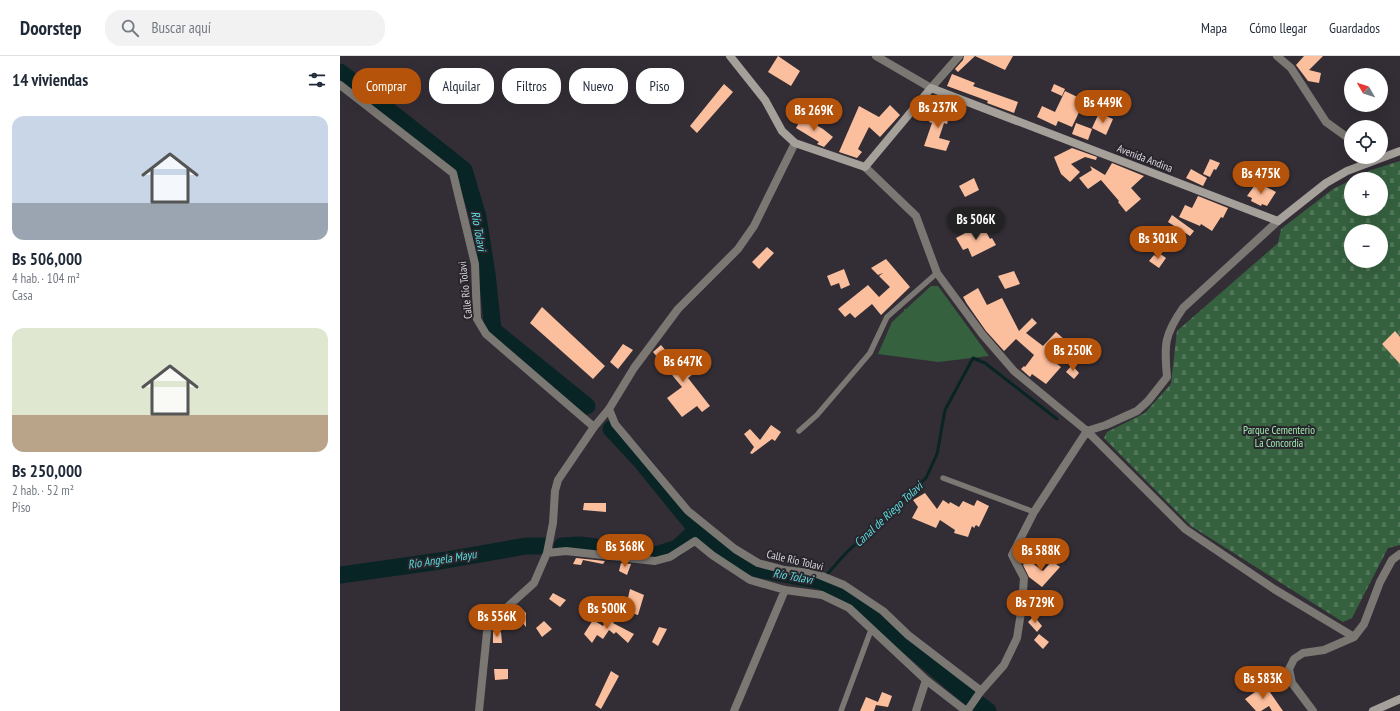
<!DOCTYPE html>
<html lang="es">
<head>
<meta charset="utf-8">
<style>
  :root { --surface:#fff; --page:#f2f2f3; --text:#1f2937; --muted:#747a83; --line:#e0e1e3; --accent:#b45309 }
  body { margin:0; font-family:"PT Sans Narrow",sans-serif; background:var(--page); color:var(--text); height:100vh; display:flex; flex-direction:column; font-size:15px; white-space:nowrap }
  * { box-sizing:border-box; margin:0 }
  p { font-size:13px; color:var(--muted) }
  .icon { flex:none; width:22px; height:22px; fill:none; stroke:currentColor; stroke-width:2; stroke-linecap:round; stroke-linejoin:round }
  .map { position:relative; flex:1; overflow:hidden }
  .details { display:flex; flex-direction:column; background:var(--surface); width:340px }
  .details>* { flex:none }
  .guide { position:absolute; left:12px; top:12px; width:380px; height:36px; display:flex; gap:8px }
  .needle { width:26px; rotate:309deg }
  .buttons { position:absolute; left:1004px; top:12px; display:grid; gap:8px }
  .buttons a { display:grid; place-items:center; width:44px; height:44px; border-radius:50%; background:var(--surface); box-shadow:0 4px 16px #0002; font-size:20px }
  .price { position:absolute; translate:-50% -34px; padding:0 9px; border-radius:14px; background:var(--accent); color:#fff; font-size:13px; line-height:26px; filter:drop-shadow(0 1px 2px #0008) }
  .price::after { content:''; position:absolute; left:50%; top:24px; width:12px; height:9px; margin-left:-6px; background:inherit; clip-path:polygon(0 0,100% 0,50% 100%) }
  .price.on { background:#222; color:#fff }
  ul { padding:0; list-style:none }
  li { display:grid; align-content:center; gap:8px; height:212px; padding:0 12px }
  li span { display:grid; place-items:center; height:124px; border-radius:12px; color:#555 }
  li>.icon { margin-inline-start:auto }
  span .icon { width:72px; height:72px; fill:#fffc; stroke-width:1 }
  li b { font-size:17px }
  h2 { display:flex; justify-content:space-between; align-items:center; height:48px; padding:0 12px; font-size:17px }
  .tag { padding:0 14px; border-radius:16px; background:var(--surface); box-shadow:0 4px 16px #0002; font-size:14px; line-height:36px }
  .tag.on { background:var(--accent); color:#fff }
  header { display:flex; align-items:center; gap:24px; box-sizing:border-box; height:56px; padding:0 20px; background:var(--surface); border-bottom:1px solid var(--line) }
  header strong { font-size:19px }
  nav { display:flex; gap:22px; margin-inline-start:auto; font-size:14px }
  .search { width:280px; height:36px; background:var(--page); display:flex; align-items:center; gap:10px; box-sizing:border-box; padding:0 14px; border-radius:16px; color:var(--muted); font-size:15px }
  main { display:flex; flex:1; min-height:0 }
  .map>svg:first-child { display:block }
  .green { fill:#35613f }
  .cemetery { fill:url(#cemetery-stones); fill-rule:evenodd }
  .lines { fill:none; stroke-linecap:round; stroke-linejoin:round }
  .stream { stroke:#082424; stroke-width:3 }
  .river { stroke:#082424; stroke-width:17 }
  .building { fill:#fcbf9e }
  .lane { stroke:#7b7874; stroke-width:5.5 }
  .street { stroke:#7b7874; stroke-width:8 }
  .secondary { stroke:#a5a09a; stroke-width:8 }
  .labels { text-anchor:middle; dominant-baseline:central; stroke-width:4; stroke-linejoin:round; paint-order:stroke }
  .street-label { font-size:11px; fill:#dddadf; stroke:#29252c }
  .park-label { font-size:11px; fill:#a1edb0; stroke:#29252c }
  .water-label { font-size:12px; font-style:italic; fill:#5adcde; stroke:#29252c }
</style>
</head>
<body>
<header>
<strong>Doorstep</strong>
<div class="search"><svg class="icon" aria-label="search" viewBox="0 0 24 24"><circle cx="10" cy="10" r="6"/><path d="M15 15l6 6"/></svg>Buscar aquí</div>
<nav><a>Mapa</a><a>Cómo llegar</a><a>Guardados</a></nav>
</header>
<main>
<section class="details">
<h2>14 viviendas<svg class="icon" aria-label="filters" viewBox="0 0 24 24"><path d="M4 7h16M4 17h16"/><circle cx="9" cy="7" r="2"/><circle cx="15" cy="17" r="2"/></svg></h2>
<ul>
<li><span style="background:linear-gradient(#c9d6e8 70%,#9aa5b1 0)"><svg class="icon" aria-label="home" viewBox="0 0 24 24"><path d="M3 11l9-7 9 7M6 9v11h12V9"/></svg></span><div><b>Bs 506,000</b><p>4 hab. · 104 m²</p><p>Casa</p></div></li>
<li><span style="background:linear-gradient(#dfe7d0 70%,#b9a48a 0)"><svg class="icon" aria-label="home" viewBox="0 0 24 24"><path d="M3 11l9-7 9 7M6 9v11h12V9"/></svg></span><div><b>Bs 250,000</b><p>2 hab. · 52 m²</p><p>Piso</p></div></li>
</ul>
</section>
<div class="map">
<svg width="1060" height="655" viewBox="0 0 1060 655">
  <defs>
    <pattern id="cemetery-stones" width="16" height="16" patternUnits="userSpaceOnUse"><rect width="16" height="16" fill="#35613f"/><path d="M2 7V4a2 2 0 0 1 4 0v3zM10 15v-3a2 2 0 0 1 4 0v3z" fill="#52775a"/></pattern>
  </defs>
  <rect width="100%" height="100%" fill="#332e36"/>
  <path class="green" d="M591,230H598L649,300L598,306L538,298L552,266L564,255V253H566Z"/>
  <path class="cemetery" d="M1060,105V489L1048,492L1012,562L1003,566L851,470L764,382L767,376L805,357L831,328L837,275L938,187L941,173L993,133L1011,124V153H1041V123H1014L1031,114ZM1011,175H1041V205H1011Z"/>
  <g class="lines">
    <path class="stream" d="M481,525L506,497L586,422L597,398L605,354L633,302L645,307L717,363"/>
    <path class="river" d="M0,16L124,114L138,161L147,218L153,274L247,350
      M271,373L300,404L357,474L395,503L417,513L481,525L508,539L623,636L648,655
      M222,490L240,489L316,499L337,492L357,474
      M0,519L100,505L186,490H204"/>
  </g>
  <path class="building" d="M438,0L460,15L451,30L428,16Z
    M624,0H635L618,16L615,13L623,4Z
    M635,0H673L665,14Z
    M964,0H983L969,14L981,17L979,27L968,25L956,9Z
    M612,18L635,27L633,30L678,46L674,57L647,47L648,45L607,30Z
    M384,28L393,36L357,77L350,70Z
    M714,28L725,33L722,40L711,35Z
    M725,35L760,52L757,59L741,52L732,71L718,65L716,70L697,61L702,50L715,56Z
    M550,49L560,59L540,81L529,71L518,93L522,96L517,102L499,96L519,50L539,61Z
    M594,50L611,55L607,68L604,67L599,82L610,85L606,95L584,90L592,67L589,66Z
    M759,57L773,63L766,79L752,72Z
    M462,61L483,73L493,81L484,91L477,88L479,86L456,72Z
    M736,67L752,73L748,84L732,78Z
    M732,92L757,101L756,104L745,101L731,108L740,116L730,126L721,118L714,101Z
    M870,103L880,107L876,114L874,113L870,121L863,118Z
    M910,105L922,110L918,118L907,113Z
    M772,107L804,120L791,132L801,143L786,156L778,146L779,145L761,124L748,133L739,122L752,114L750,110L765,119Z
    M851,113L867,122L863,130L846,122Z
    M634,122L639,134L625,141L619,130Z
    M917,126L936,136L927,150L922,148L921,150L911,145L912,142L907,140Z
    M858,140L888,152L883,162L881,161L872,175L861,168L860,170L839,161L845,149L852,152Z
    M832,159L854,175L850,180L828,166Z
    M642,168L650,183L652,182L656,189L632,201L628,192L623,194L616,182Z
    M798,179H807V191H798Z
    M427,191L434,197L419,213L412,206Z
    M819,197L826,202L819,212L809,205L814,199L817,201Z
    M546,203L570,231L541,259L532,248L515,262L510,257L505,261L498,253L528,229L539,241L550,231L539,220L543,217L538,219L531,212Z
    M504,213L510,229L501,233L499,227L491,230L487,220Z
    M674,215L680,228L665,233L658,220Z
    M638,232L647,249L662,242L679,275L692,262L697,267L686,277L703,290L716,276L725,284L709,302L721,311L706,328L692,318L690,321L681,313L684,310L685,311L694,299L676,283L664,295L646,275L627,248L623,241Z
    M202,251L265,310L253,323L190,267Z
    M1055,275L1060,281V308L1042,288Z
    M283,288L293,294L278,313L270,306Z
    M321,289L339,310L352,300L361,312L348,322L370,350L362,356L357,350L342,361L327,342L342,331L313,296Z
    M732,309L739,317L734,323L726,316Z
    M431,369L441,376L435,385L432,383L412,398L410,397L414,391L404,378L410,373L420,384Z
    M585,437L597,453L603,444L609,448L610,446L619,451L623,445L634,450L637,444L649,450L639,471L636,469L634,472L632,470L628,481L614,477L615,474L600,464L596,472L572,462L578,451L573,444Z
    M244,447H266V456L243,454Z
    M236,502L265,505L263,508L243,504L241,509L233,508Z
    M688,504L703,515L712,505L720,511L702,531L689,521L683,509Z
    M281,507L291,508L287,519L279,515Z
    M290,533L304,539L298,559L285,555Z
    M213,537L226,544L220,551L209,543Z
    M178,549L186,557V571L172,554Z
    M271,556L277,561L273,567L294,578L288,587L276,576L274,578L269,574L263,583L257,579L252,587L244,578L253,564L263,570L265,566L263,564L264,562L267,563Z
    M694,560L702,570L697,576L688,566Z
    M204,565L212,573L202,581L196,572Z
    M319,571L327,573L318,590L312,586Z
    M153,576H161L162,587H153Z
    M699,578L709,586L703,593L694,584Z
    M154,613H168V623L155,624Z
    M271,615L279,620L261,653L255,649Z
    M925,629L943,655H932L929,650L921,655H916L905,643Z
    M542,636L552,640L548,651L536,649L534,655H520L526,641L538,646Z"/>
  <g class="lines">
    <path class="lane" d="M459,375L477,359L530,297L547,261L597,217
      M603,422L694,456
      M501,655L531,574"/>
    <path class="street" d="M536,0L591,32L619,0
      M937,0L951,12L986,66L1011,84
      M0,29L113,117L135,208L137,263L146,278L254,371
      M525,111L576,160L597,217L642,278L674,315L747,375L845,473L934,533L1014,581
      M269,353L275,368L348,455L395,493L418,507L445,514L477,518L504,529L543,555L568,579L641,635
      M207,497L226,495L315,505L330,501L355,485L372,499L410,524L445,534L482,539L509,552L586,624L626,655
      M139,655L147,576L150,564L165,553L194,527L207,497L213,467L215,435L218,424L254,371L269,353L294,312L338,253L398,193L414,170L455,87
      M394,655L445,534
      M576,655L586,624
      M627,655L641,635L664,609L677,582L682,550L684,522L672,499L694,456L747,375L766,369L797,355L808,345L827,321C824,289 824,279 843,252L938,165
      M973,655L952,627L949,613L954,603L963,597L984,594L1014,581L1024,568L1040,526L1052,504L1060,498"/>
    <path class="secondary" d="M390,0L425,44L442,75L455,87L525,111L591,32L938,165L986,127L1007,115L1060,95
      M1033,655L1060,643"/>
  </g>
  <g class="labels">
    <g class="street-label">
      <text transform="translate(805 102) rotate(21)">Avenida Andina</text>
      <text transform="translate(125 234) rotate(-96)">Calle Río Tolavi</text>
      <text transform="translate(455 504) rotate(13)">Calle Río Tolavi</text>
    </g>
    <g class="park-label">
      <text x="939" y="374">Parque Cementerio<tspan x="939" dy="13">La Concordia</tspan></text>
    </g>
    <g class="water-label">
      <text transform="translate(139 175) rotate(80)">Río Tolavi</text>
      <text transform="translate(548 458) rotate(-43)">Canal de Riego Tolavi</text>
      <text transform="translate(102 503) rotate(-9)">Río Angela Mayu</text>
      <text transform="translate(453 520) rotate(10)">Río Tolavi</text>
    </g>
  </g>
</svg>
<div class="buttons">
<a><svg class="needle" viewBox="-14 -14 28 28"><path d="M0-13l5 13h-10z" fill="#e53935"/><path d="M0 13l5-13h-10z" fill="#747a83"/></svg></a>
<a><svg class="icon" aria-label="locate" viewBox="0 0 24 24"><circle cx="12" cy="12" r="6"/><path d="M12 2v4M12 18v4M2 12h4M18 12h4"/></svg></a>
<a>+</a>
<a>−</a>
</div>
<b class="price" style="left:763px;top:68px">Bs 449K</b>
<b class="price" style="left:598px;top:73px">Bs 237K</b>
<b class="price" style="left:474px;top:76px">Bs 269K</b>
<b class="price" style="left:921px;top:139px">Bs 475K</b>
<b class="price on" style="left:636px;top:185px">Bs 506K</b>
<b class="price" style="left:818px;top:204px">Bs 301K</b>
<b class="price" style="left:733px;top:316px">Bs 250K</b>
<b class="price" style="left:343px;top:327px">Bs 647K</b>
<b class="price" style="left:285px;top:512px">Bs 368K</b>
<b class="price" style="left:701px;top:516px">Bs 588K</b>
<b class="price" style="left:695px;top:568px">Bs 729K</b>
<b class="price" style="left:267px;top:574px">Bs 500K</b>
<b class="price" style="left:157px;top:582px">Bs 556K</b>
<b class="price" style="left:923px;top:644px">Bs 583K</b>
<div class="guide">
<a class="tag on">Comprar</a>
<a class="tag">Alquilar</a>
<a class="tag">Filtros</a>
<a class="tag">Nuevo</a>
<a class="tag">Piso</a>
</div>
</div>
</main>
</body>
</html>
